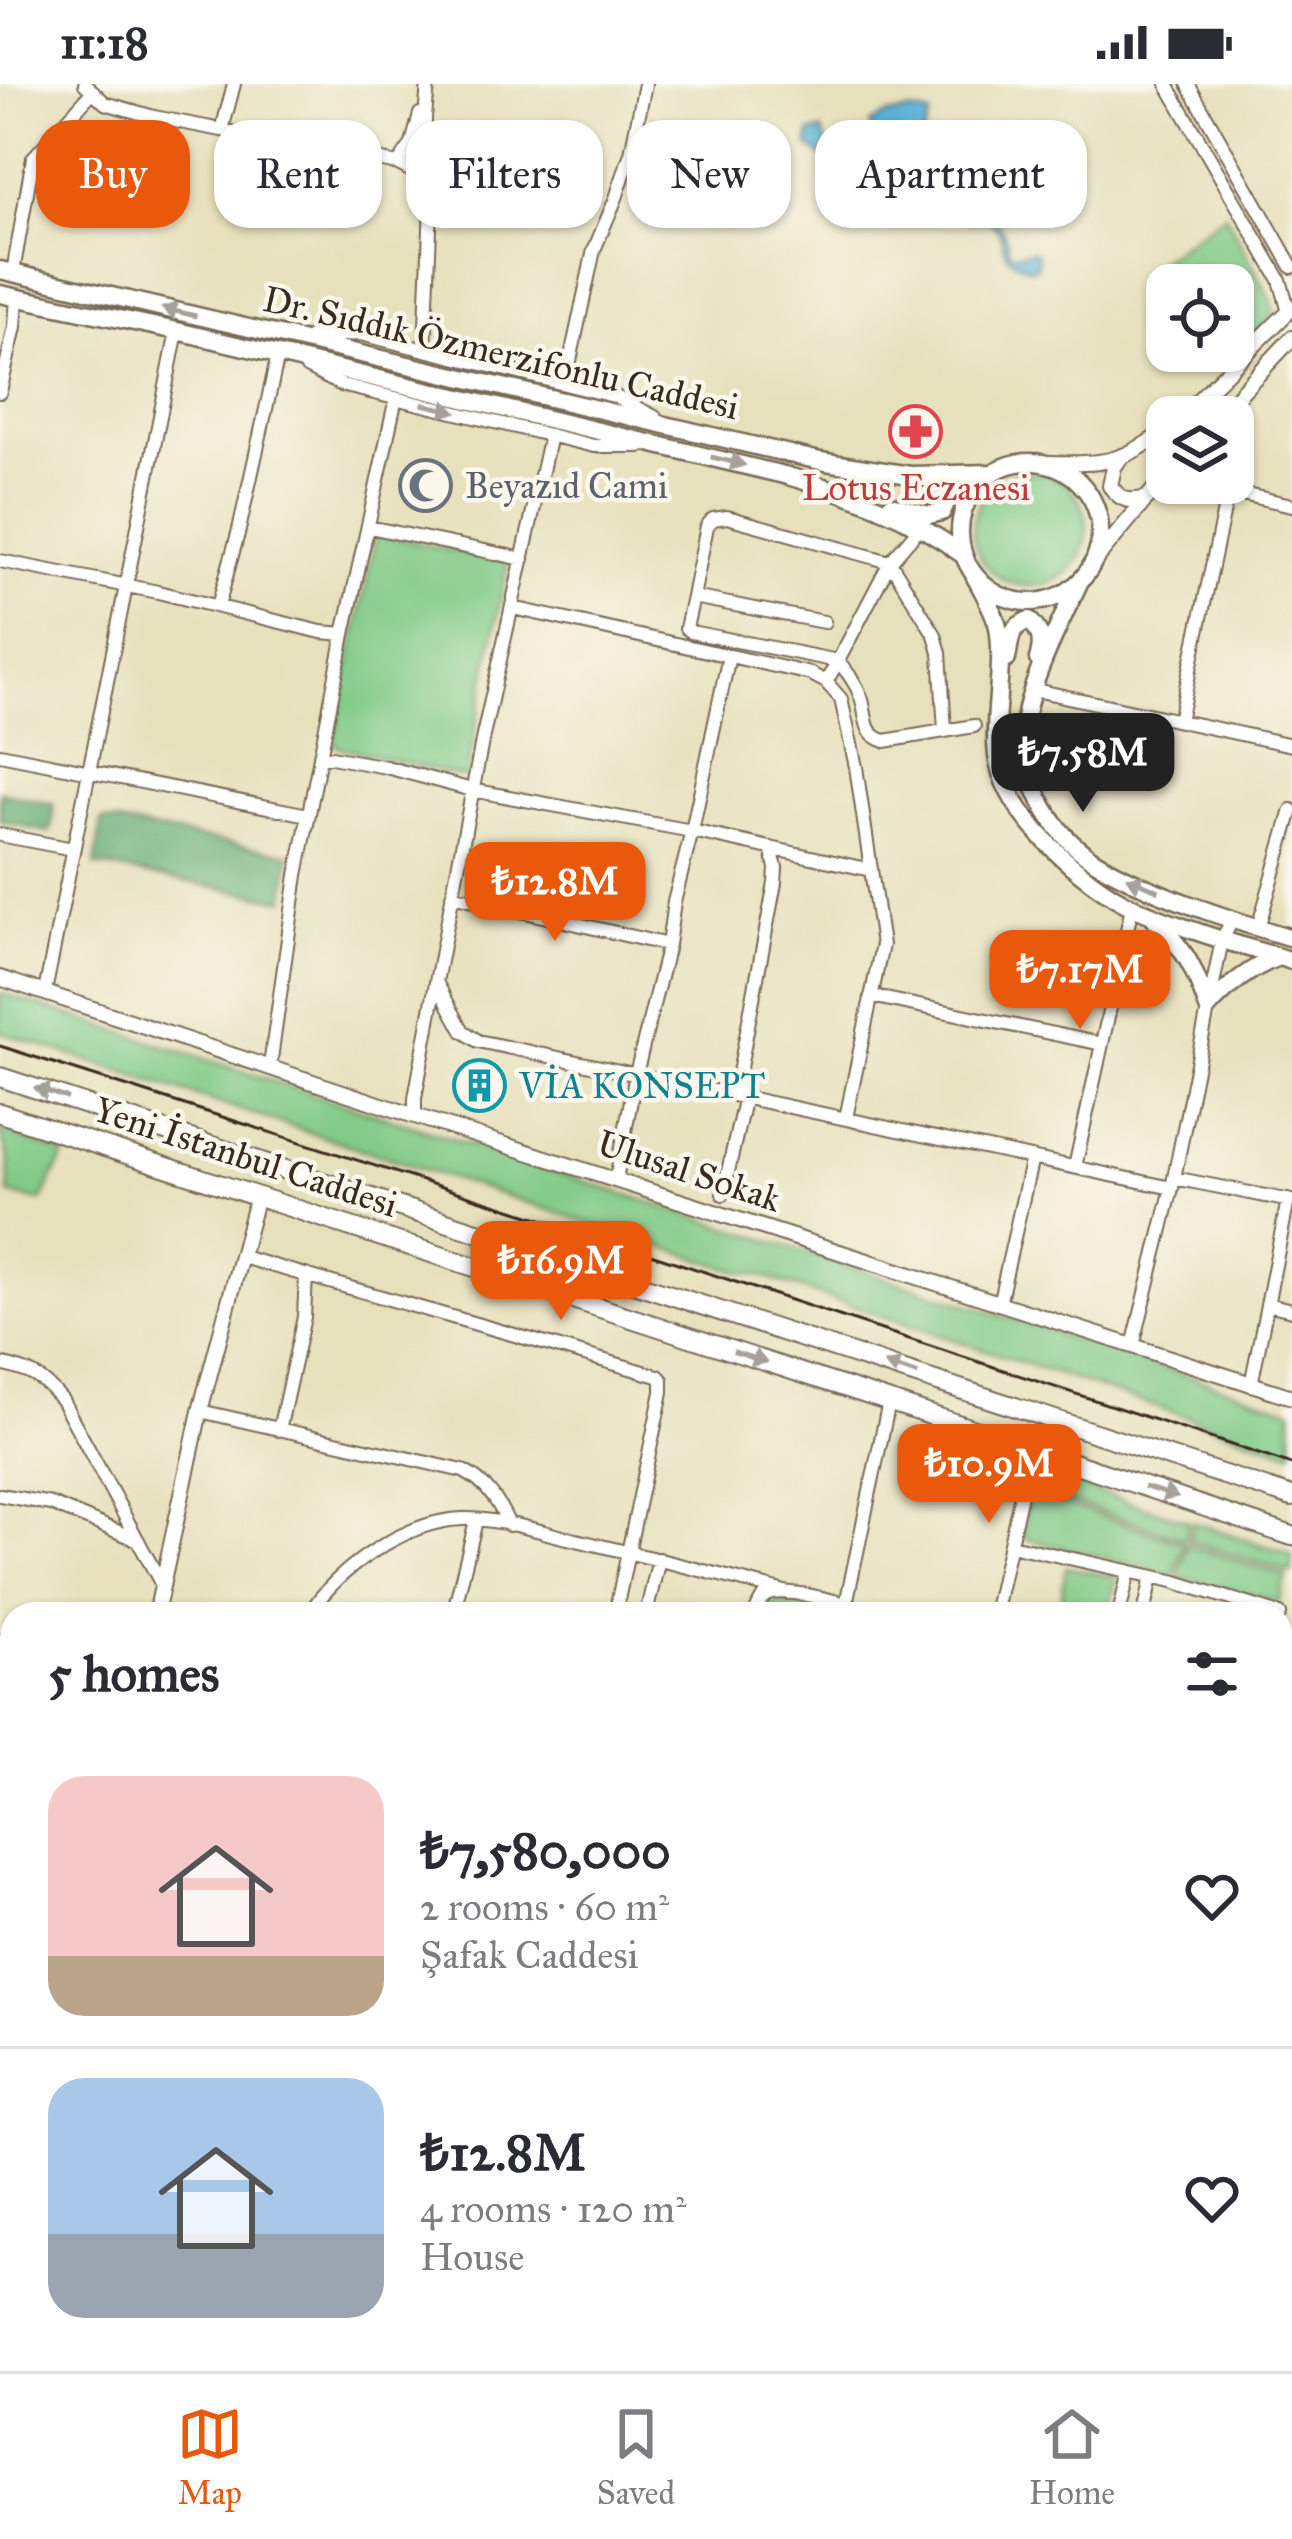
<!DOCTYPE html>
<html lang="en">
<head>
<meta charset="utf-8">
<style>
  :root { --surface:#fff; --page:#f2f2f3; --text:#2b2b33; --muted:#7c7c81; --line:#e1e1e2; --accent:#ea580c }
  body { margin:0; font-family:"IM FELL Great Primer",serif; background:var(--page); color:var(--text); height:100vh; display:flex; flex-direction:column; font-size:45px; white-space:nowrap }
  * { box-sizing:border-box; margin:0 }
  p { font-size:39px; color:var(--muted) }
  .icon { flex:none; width:66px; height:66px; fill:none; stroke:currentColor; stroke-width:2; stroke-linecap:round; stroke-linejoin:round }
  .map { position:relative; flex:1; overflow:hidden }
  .panel { position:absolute; left:0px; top:1518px; width:1293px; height:771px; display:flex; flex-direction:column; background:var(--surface); border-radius:36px 36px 0 0; box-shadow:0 3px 9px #0004 }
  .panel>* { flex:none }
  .guide { position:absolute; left:36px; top:36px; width:1221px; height:108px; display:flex; gap:24px }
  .fabs { position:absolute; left:1146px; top:180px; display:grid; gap:24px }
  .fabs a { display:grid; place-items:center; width:108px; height:108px; border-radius:24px; background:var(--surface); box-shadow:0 3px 9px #0004; font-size:60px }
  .price { position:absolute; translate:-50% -102px; padding:0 27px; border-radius:24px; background:var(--accent); color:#fff; font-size:39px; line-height:78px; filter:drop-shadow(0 3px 6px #0008) }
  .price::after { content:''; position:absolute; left:50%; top:72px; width:36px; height:27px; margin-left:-18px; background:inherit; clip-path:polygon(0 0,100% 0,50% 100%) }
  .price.selected { background:#222; color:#fff }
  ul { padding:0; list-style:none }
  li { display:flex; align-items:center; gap:36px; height:300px; padding:0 48px }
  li+li { border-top:3px solid var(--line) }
  li span { display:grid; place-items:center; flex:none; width:336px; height:240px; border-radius:36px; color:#555 }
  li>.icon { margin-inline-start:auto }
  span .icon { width:144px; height:144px; fill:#fffc; stroke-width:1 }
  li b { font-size:51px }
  h2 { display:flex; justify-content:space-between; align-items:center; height:144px; padding:0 48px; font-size:51px }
  .chip { padding:0 42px; border-radius:36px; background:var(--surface); box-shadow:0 3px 9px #0004; font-size:42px; line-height:108px }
  .chip.selected { background:var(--accent); color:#fff }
  .status { display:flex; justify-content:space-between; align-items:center; height:84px; padding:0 60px; background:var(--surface); direction:ltr }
  .status svg { height:33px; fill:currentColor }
  .tab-bar { display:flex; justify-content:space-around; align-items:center; height:168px; border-top:3px solid var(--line); background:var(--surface); font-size:33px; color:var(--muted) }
  .tab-bar a { display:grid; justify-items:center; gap:6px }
  .tab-bar .selected { color:var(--accent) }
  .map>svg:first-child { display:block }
  .green { fill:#82cb88; stroke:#5e7a53; stroke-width:3 }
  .forest { fill:#69af74; stroke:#526c49; stroke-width:3 }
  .water { fill:#59b1d6; stroke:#4a6e7a; stroke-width:3 }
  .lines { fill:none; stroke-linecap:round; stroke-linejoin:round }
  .minor-casing { stroke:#776a55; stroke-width:16 }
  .tertiary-casing { stroke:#776a55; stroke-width:18 }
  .secondary-casing { stroke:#776a55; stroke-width:21 }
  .trunk-casing { stroke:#776a55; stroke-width:22 }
  .minor { stroke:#fff; stroke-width:12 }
  .tertiary { stroke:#fff; stroke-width:14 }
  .secondary { stroke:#fff; stroke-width:16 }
  .trunk { stroke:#fff; stroke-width:18 }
  .tram { stroke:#3b2a1e; stroke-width:3 }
  .oneway { fill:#a79f9a }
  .labels { text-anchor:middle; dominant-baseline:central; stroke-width:9; stroke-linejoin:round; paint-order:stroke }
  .street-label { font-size:36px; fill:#3b2a1e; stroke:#fbf7ec }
  .worship-label { font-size:36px; fill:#5b616d; stroke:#fbf7ec; text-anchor:start }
  .health-label { font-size:36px; fill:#be3a42; stroke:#fbf7ec }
  .culture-label { font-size:36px; fill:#0d838f; stroke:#fbf7ec; text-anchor:start }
</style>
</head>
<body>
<div class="status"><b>11:18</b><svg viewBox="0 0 49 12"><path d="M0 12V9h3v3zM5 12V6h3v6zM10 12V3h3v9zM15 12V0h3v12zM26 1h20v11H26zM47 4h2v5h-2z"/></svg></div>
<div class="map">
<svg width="1292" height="2287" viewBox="0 0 1292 2287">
  <rect width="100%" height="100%" fill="#fbf7ec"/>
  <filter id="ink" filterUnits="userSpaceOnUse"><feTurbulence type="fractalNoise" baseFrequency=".00833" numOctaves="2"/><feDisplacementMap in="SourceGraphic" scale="24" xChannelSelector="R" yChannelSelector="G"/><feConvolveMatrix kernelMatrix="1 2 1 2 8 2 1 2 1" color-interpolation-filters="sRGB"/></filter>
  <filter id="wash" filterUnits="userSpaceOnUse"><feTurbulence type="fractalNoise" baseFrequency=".004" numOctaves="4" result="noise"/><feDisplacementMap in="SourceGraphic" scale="48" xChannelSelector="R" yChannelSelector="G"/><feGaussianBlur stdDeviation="2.7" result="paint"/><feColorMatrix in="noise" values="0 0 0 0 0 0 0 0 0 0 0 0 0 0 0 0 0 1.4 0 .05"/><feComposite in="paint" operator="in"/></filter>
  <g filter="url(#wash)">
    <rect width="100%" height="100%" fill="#e7e0bc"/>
    <path class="green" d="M1225,130L1270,213L1274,226L1267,238L1216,286L1205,267H1233V201H1170L1157,178Z
      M973 445a57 57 0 1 1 114 0a57 57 0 1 1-114 0Z
      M385,452L508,478L466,694L339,663L333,658L375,455Z
      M0,909L1292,1325V1368L765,1193L738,1187L0,948Z
      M0,1047L65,1070L41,1117L9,1110V1076Z
      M1038,1389L1189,1437L1185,1455L1031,1405Z
      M1030,1409L1184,1459L1173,1491L1027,1455L1023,1446Z
      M1193,1438L1292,1471V1489L1289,1486L1288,1488L1189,1457Z
      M1187,1461L1286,1492L1278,1520L1273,1516L1177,1493Z
      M1066,1483L1117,1493L1108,1530H1088L1060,1525Z
      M790,1514L813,1523L811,1530H761C765,1517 778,1516 790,1514Z
      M1281,1546L1292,1552V1587L1281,1637Z
      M12,2266V2277H68L67,2287H7Z"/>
    <path class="forest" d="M0,708L53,720V736L49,748L0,737Z
      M102,736L290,770L285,816L95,781Z
      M604,2277H742L740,2287H602Z"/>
    <path class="water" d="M909,27L930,31L920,61C953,72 947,92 957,119C986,143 1000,120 1009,167L1014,170L1032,167L1037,170V182L1030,185C1022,181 1012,178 1007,171C1000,161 1004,145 991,139C978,133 972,143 956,129C943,116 949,100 940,86C929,66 901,61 883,75C863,93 875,107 864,125L852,129L841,122C837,89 838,82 808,62L810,49L822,47C837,83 851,98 884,66L870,40L887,31Z"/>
  </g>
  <g filter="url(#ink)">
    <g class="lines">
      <defs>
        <path id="minor" d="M85,0L105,19L154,33L398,80L425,94L431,120L425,266
          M1167,0L1280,196L1289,227
          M1188,0L1292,183
          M222,46L234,0
          M398,80L412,60L420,30
          M425,94V34L428,0
          M13,188L33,74L93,7
          M310,253L360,250L614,312L655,333
          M306,283L341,301L594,362H640
          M565,300L594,166L616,114L631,69L645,0
          M0,308L15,243L17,213
          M550,351L483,652L436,898L463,947L478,957L1172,1104
          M1205,399L1214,404L1292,421
          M369,443L523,475
          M0,477L158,508L321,548L344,550L297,791L270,982
          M693,513L686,544L691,548L838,577L890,478L920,443
          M218,522L239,446L278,271
          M513,524L811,590L826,598L841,615L856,683L882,861L846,1034
          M824,538L693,513L707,442L713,435L727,433L890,478L935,551L940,569L945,646
          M344,550L396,314
          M826,598L838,577C848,589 856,599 861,613C868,633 862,650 885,657L974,642
          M1035,606L1292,661
          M1179,637L1228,407
          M0,670L308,731
          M320,671L386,683L472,706L692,747L871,786
          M0,751L73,765
          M452,811L668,861
          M1258,844L1292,726
          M45,908L177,247
          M871,912L1102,960
          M735,1010L775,799L776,784L771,764
          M415,1032V1014L436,899
          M1075,1083L1132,823
          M1174,1094L1291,1117
          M616,1095L636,990L668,861L674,818L692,747L729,572
          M723,1110L745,1012
          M242,1173L658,1292L662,1296V1308L615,1530
          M999,1220L1032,1074
          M1267,1220L1292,1226
          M1133,1262L1172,1104L1222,856L1232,836
          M0,1280C31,1287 41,1292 62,1316L162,1501
          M1251,1301L1288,1116
          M200,1327L463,1387C487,1399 498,1417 509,1441
          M279,1346L304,1233L306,1191
          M0,1411L51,1420L138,1456
          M1010,1461L1173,1497L1280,1530
          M846,1520L889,1318
          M309,1530C337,1484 407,1437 462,1435C498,1434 537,1447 572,1455C644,1472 716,1489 788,1509
          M453,1530L476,1437
          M646,1530L659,1475
          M755,1530C759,1520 762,1511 773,1509C792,1505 854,1520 871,1530
          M994,1530L1031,1366
          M1119,1530L1129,1487
          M1144,1530L1152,1493
          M0,1556L12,1578
          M1281,1649L1292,1601
          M1281,1714L1292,1717
          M0,1772L12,1774
          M0,1803L12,1806
          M0,2107L12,2110
          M1281,2107L1292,2110
          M122,2277L170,2286
          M497,2277L546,2287
          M921,2277L923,2287
          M955,2277L958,2287
          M1060,2277L1063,2287
          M1092,2277L1095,2287
          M73,2287L75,2277
          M302,2287L358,2277
          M452,2287L454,2277
          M589,2287L591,2277
          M755,2287L758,2277"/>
        <path id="tertiary" d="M1181,333L1292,224
          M1218,333L1292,254
          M1122,372L1114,383L1110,402C1122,418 1129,418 1148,414
          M1046,379C1102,380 1121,381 1167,345
          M1093,479L1167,390
          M0,894L415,1032L1292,1313
          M156,1530L200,1327L257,1112
          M169,2277L170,2287
          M1200,2277L1201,2287
          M0,2284L12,2212"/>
        <path id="secondary" d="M0,186L820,377L910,391L992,389
          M0,210L177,247L784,391C848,409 909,430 963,471
          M960 448a70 70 0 1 1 140 0a70 70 0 1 1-140 0Z
          M891,421L929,431L942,428L948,415L947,401L941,397L929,395
          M975,493C983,508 994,526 998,543C1005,586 992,630 997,672C1005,731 1083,800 1135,824C1185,846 1239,861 1292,877
          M1079,499C1062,535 1030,598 1025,636C1018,690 1049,748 1095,777C1149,810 1231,836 1292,854
          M1007,575C1011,556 1008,544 1029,536C1042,549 1043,557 1038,575
          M1155,835C1187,869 1193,881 1208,924C1229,901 1249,885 1278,873
          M0,1943L12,1945
          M0,1972L12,1974
          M1281,1987L1292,1984
          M1281,2003L1292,2000"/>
        <path id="trunk" d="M0,993L1292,1413
          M0,1029L918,1327L1292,1452"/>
      </defs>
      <use href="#minor" class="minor-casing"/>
      <use href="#tertiary" class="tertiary-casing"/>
      <use href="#secondary" class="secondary-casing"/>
      <use href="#trunk" class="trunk-casing"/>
      <use href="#minor" class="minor"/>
      <use href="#tertiary" class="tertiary"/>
      <use href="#secondary" class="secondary"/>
      <use href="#trunk" class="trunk"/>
      <path class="tram" d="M0,962L623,1161L1292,1381"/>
    </g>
    <defs><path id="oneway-solid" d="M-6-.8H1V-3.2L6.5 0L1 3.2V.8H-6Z" transform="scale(3)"/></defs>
    <g class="oneway">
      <use href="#oneway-solid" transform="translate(179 228) rotate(-167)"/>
      <use href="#oneway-solid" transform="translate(439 324) rotate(13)"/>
      <use href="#oneway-solid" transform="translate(728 377) rotate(13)"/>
      <use href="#oneway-solid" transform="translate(1143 800) rotate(-157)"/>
      <use href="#oneway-solid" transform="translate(51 1009) rotate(-162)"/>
      <use href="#oneway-solid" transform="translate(750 1273) rotate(18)"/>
      <use href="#oneway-solid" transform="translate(901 1285) rotate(-162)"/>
      <use href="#oneway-solid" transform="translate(1161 1408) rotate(18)"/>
    </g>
  </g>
  <defs>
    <symbol id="pharmacy-ring" viewBox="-11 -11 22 22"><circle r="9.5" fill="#fbf7ec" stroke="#e0444e" stroke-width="1.5"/><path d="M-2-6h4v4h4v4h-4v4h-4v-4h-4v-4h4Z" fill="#e0444e"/></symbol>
    <symbol id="mosque-ring" viewBox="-11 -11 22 22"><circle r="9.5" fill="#fbf7ec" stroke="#6b7280" stroke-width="1.5"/><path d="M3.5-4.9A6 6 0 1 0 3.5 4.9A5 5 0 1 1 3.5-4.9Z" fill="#6b7280"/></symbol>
    <symbol id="building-ring" viewBox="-11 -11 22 22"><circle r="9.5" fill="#fbf7ec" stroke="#0f9aa8" stroke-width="1.5"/><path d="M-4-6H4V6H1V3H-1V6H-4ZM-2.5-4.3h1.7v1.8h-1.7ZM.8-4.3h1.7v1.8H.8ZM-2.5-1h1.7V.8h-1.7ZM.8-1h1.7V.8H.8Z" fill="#0f9aa8"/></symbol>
  </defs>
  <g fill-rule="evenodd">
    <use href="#pharmacy-ring" x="886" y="318" width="59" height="59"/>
    <use href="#mosque-ring" x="396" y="372" width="59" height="59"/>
    <use href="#building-ring" x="450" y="972" width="59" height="59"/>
  </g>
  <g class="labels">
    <g class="street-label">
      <text transform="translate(501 269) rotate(13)">Dr. Sıddık Özmerzifonlu Caddesi</text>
      <text transform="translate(246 1073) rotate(18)">Yeni İstanbul Caddesi</text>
      <text transform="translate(689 1087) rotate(18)">Ulusal Sokak</text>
    </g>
    <g class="worship-label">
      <text x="465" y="402">Beyazıd Cami</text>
    </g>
    <g class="health-label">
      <text x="916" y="404">Lotus Eczanesi</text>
    </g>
    <g class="culture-label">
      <text x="519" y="1002">VİA KONSEPT</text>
    </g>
  </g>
</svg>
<div class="fabs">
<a><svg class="icon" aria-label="locate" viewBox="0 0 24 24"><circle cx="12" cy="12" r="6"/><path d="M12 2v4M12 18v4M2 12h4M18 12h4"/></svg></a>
<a><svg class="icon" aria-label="layers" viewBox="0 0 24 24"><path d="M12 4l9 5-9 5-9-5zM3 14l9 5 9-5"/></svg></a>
</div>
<b class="price selected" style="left:1083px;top:731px">₺7.58M</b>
<b class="price" style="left:555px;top:860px">₺12.8M</b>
<b class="price" style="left:1080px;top:948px">₺7.17M</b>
<b class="price" style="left:561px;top:1239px">₺16.9M</b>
<b class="price" style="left:989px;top:1442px">₺10.9M</b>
<div class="guide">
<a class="chip selected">Buy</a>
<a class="chip">Rent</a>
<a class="chip">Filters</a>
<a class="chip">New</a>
<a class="chip">Apartment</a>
</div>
<section class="panel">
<h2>5 homes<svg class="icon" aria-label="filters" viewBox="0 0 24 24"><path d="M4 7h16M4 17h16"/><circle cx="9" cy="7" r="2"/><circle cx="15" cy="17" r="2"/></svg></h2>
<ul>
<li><span style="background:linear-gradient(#f6c9c9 75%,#b9a48a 0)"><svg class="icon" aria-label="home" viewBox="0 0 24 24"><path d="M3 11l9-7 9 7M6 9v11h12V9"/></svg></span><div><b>₺7,580,000</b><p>2 rooms · 60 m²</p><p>Şafak Caddesi</p></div><svg class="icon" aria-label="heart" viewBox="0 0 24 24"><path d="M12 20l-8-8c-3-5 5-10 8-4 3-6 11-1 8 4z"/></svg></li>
<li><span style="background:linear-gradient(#a9c7e8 65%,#9aa5b1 0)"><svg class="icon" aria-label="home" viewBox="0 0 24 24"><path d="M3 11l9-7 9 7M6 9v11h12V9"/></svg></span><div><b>₺12.8M</b><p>4 rooms · 120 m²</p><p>House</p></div><svg class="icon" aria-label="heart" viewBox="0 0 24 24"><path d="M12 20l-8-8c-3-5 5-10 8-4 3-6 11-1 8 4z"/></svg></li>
</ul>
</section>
</div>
<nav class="tab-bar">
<a class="selected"><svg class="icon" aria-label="map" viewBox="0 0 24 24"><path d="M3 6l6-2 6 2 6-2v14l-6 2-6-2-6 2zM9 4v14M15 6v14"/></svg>Map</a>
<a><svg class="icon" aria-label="saved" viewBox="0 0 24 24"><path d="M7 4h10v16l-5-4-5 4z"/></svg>Saved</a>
<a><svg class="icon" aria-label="home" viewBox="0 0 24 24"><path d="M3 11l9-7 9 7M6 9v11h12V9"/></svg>Home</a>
</nav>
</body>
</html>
